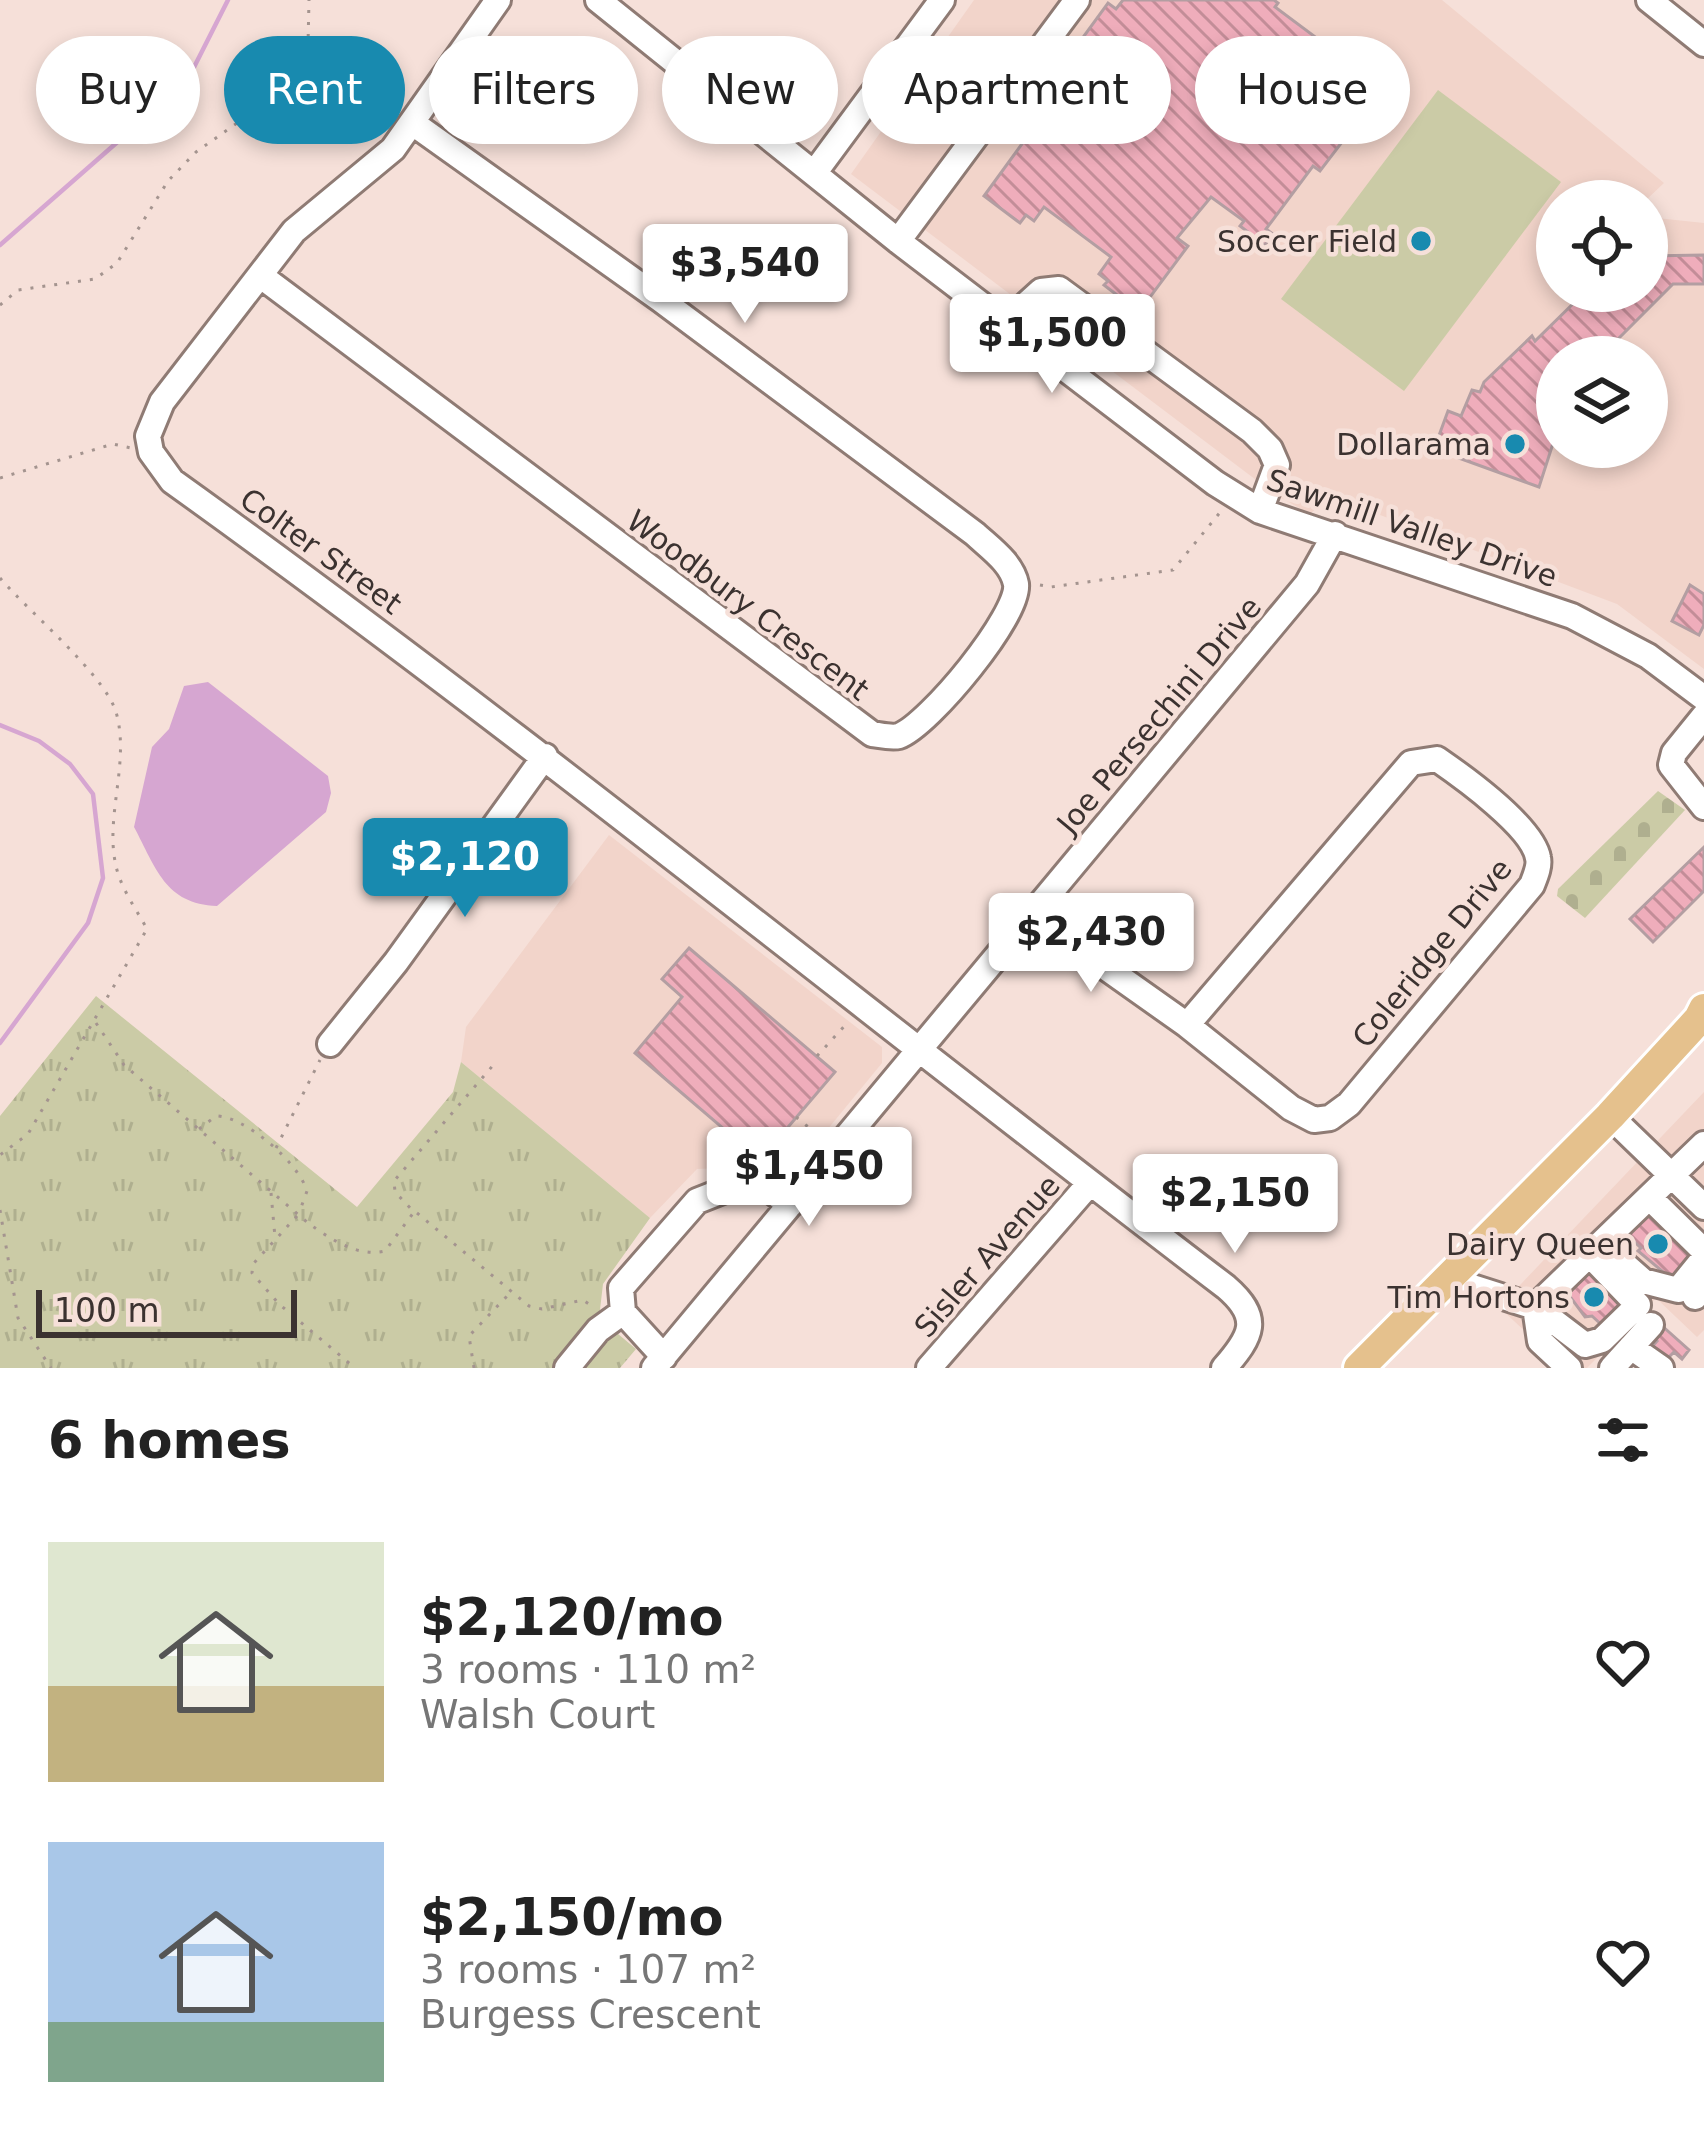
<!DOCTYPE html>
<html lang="en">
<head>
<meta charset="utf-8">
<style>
  :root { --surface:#fff; --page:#f2f2f2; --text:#222; --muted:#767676; --accent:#188aaf }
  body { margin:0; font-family:"DejaVu Sans",sans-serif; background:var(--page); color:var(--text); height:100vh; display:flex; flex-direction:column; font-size:45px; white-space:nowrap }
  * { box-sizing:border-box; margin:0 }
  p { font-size:39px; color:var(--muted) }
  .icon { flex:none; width:66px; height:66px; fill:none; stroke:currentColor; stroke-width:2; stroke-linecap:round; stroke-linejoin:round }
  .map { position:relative; height:1368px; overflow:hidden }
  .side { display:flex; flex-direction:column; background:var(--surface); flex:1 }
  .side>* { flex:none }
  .banner { position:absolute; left:36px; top:36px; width:1632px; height:108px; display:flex; gap:24px }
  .buttons { position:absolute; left:1536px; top:180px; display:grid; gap:24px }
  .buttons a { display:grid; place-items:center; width:132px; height:132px; border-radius:50%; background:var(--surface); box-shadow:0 6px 18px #0003; font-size:60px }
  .scale { position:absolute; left:36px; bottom:30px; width:261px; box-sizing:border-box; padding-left:12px; border:6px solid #3b3230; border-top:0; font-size:33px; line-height:42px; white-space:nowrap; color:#3b3230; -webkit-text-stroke:9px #f6e0d9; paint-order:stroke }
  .price { position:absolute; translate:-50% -102px; padding:0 27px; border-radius:12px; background:#fff; color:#222; font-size:39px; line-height:78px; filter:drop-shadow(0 3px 6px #0008) }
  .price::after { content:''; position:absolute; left:50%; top:72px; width:36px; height:27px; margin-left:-18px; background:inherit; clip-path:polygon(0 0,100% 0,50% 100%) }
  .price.current { background:var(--accent); color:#fff }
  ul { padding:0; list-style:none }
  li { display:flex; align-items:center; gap:36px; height:300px; padding:0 48px }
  li span { display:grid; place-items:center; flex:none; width:336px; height:240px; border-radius:0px; color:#555 }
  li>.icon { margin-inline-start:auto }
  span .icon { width:144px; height:144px; fill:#fffc; stroke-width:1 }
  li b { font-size:51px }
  h2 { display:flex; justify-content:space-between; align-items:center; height:144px; padding:0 48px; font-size:51px }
  .chip { padding:0 42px; border-radius:54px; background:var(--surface); box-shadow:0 6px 18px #0003; font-size:42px; line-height:108px }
  .chip.current { background:var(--accent); color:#fff }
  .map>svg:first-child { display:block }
  .built { fill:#f2d4ca; fill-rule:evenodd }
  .grass { fill:#cbcba6 }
  .cemetery { fill:url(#cemetery-stones) }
  .park { fill:url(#park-tufts) }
  .water { fill:#d6a6d1 }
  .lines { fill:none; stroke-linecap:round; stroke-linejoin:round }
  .stream { stroke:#d6a6d1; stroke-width:4.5 }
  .building { fill:url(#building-back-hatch); stroke:#b39ea2; stroke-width:3 }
  .minor-casing { stroke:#8f7b74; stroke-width:30 }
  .major-casing { stroke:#fff; stroke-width:36 }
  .path { stroke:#a4948f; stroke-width:3; stroke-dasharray:3 9; stroke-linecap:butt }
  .minor { stroke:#fff; stroke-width:24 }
  .major { stroke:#e5c18d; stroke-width:30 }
  .poi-dot { fill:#188aaf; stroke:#f6e0d9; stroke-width:4.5 }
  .labels { text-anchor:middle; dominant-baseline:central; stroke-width:9; stroke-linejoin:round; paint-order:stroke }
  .poi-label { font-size:30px; fill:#3b3230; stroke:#f6e0d9; text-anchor:end }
  .street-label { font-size:30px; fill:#3b3230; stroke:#f6e0d9 }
</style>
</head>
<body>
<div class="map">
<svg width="1704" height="1368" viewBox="0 0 1704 1368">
  <defs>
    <pattern id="cemetery-stones" width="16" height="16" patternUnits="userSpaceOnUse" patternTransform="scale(3)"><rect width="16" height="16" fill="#cbcba6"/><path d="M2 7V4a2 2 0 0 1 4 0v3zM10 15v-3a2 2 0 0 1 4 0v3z" fill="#afaf8f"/></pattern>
    <pattern id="park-tufts" width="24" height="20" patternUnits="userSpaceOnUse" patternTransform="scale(3)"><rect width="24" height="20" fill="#cbcba6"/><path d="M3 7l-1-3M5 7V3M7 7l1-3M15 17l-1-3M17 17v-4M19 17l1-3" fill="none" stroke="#afaf8f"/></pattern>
    <pattern id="building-back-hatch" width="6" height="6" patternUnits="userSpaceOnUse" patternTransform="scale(3)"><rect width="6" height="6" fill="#efadbb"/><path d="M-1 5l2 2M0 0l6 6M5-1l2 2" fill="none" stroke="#c38d98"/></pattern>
  </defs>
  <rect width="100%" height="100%" fill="#f6e0d9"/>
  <path class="built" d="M974,0H1442L1664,183L1645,201H1557V291H1647V217L1704,223V669L1617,604L1380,515L1334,493L1310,514L1276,495L851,174ZM1557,357H1647V447H1557Z
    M609,835L882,1047V1063L786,1180L767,1166L697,1169L650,1218L461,1062L466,1027Z
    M1704,1092V1330L1697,1337L1656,1298L1587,1368H1564L1499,1307Z"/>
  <path class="grass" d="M1438,90L1561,182L1404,391L1281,299Z"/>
  <path class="cemetery" d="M1658,791L1685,810L1585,918L1557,896L1558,889Z"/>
  <path class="park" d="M96,996L357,1207L453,1092L461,1062L650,1218L603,1284L599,1318L636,1349L620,1368H0V1116Z"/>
  <path class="water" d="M208,682L328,776L331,793L326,812L217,906C165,904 156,868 134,827L152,747L169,729L184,686Z"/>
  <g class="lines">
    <path class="stream" d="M0,245L187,81L228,0
      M0,725L39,741L70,764L93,794L103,878L88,923L0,1043"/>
  </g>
  <path class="building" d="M1123,0H1274L1278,3L1275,7L1322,42L1310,59L1322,68L1307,89L1355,125L1320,171L1313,166L1266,229L1273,234L1265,245L1240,226L1244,221L1211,197L1177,238L1188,246L1139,312L1104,285L1108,281L1099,274L1111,257L1044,207L1034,221L1026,215L1020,223L984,196L1027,137L1022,133L1064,78L1057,73L1108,3L1116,9Z
    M1704,255V284H1673L1600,357H1557V399L1549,416L1557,418V431L1539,487L1434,449L1448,411L1461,416L1472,390L1480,392L1484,382L1532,336L1535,341L1586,291H1647V256Z
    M1690,585L1704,594V625L1699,635L1672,621Z
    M1704,847V891L1653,942L1630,919Z
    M689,948L835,1072L760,1160L635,1053L682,997L662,979Z
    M1647,1210L1679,1236L1675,1240L1695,1259L1674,1281L1638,1251L1641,1248L1625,1233Z
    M1592,1269L1627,1306L1604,1327L1592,1316L1585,1317L1568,1294Z
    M1660,1324L1689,1350L1682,1359L1674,1352L1663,1363L1649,1350L1657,1341L1651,1335Z"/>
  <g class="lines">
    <defs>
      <path id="minor" d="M498,0L393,149L294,231L162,402L148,436L151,452L172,481C532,739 874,1019 1226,1287C1262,1318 1252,1336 1224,1368
        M598,0L898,241L1215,483L1260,511L1572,616L1648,656L1704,698
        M1649,0L1704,44
        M815,172L942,0
        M898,241L1077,0
        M261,276L872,734C880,735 891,738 899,736C929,725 1020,615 1016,584C1012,563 990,548 975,534L661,300L414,124
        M1006,323L1041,291L1059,289L1252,431L1270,449L1277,465L1260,511
        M1704,716L1674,753L1671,765L1704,807
        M1033,916L1187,1025L1291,1108L1314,1120L1330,1118L1349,1104L1532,885C1535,877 1540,866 1538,858C1533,827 1463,777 1437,759L1411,763L1187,1025
        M330,1044L396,962L545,756
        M1610,1116L1704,1207
        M1649,1197L1704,1251
        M1601,1244L1643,1281L1678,1290L1704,1258
        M1590,1255L1638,1305L1602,1340L1585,1345L1535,1307L1704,1144
        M1447,1279L1535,1307L1540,1341L1569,1368
        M1695,1297L1704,1287
        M1631,1347L1661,1368
        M664,1357L623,1312L621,1288L697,1201L755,1178L790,1205
        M567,1368L598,1330L623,1312
        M654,1368L1307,584L1335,534
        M929,1368L1090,1183
        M1612,1368L1651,1325"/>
      <path id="major" d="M1359,1368L1610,1116L1699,1019L1704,1009"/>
    </defs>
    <use href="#minor" class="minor-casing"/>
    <use href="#major" class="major-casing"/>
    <path class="path" d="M0,305L18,290L95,279L117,263L168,181L196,152L284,90L308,45L309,0
      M0,478L113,444L131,448
      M0,578C29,612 104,674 116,712C130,760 106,814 115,861C119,886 135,907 147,929L28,1134L0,1155
      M1040,585L1051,587L1173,570L1222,510
      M96,1023L124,1065L308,1223C329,1238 358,1258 385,1251L414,1212L395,1192L394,1181L495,1063
      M817,1056L849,1021
      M796,1117L818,1135
      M199,1129L216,1116C245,1116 299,1163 307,1191L299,1213
      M276,1148L320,1060
      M271,1193L275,1237
      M0,1210L18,1318L51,1368
      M417,1213L529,1306L542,1309L583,1300L592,1306
      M297,1216L253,1264L252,1273L279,1304L355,1368
      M474,1368L469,1336L509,1294"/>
    <use href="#minor" class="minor"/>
    <use href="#major" class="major"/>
  </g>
  <g class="poi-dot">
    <circle cx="1421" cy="241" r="12"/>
    <circle cx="1515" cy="444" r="12"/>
    <circle cx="1658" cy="1244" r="12"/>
    <circle cx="1594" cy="1297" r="12"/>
  </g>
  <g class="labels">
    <g class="poi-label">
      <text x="1397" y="241">Soccer Field</text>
      <text x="1491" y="444">Dollarama</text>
      <text x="1634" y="1244">Dairy Queen</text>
      <text x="1570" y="1297">Tim Hortons</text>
    </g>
    <g class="street-label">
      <text transform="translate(1412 528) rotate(19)">Sawmill Valley Drive</text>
      <text transform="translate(321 551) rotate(36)">Colter Street</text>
      <text transform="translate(748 605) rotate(37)">Woodbury Crescent</text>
      <text transform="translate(1159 715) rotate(-50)">Joe Persechini Drive</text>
      <text transform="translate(1432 953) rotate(-51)">Coleridge Drive</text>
      <text transform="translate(987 1256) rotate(-49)">Sisler Avenue</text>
    </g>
  </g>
</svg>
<div class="buttons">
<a><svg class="icon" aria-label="locate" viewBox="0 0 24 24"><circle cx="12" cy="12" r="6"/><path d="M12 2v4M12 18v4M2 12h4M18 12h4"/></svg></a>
<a><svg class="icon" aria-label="layers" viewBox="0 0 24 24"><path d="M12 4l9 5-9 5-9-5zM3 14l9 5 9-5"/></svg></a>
</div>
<div class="scale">100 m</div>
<b class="price" style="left:745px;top:326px">$3,540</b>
<b class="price" style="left:1052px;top:396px">$1,500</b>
<b class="price current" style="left:465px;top:920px">$2,120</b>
<b class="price" style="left:1091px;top:995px">$2,430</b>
<b class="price" style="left:809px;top:1229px">$1,450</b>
<b class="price" style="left:1235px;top:1256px">$2,150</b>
<div class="banner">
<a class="chip">Buy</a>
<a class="chip current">Rent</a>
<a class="chip">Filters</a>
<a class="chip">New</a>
<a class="chip">Apartment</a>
<a class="chip">House</a>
</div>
</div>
<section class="side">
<h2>6 homes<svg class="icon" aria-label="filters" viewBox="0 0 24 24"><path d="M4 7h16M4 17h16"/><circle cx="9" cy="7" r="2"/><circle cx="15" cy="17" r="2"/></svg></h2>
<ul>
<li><span style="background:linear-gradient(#dfe7d0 60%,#c2b280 0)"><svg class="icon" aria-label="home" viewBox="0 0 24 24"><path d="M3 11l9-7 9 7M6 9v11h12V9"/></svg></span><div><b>$2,120/mo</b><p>3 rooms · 110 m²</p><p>Walsh Court</p></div><svg class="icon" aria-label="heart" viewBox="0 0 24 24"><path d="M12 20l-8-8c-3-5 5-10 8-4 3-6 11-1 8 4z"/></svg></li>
<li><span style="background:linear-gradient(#a9c7e8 75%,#7fa58c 0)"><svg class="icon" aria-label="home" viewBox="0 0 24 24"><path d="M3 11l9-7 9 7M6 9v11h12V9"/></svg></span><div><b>$2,150/mo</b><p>3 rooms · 107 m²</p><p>Burgess Crescent</p></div><svg class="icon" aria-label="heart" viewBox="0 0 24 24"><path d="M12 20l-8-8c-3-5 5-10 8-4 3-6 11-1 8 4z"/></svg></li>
</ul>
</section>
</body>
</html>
